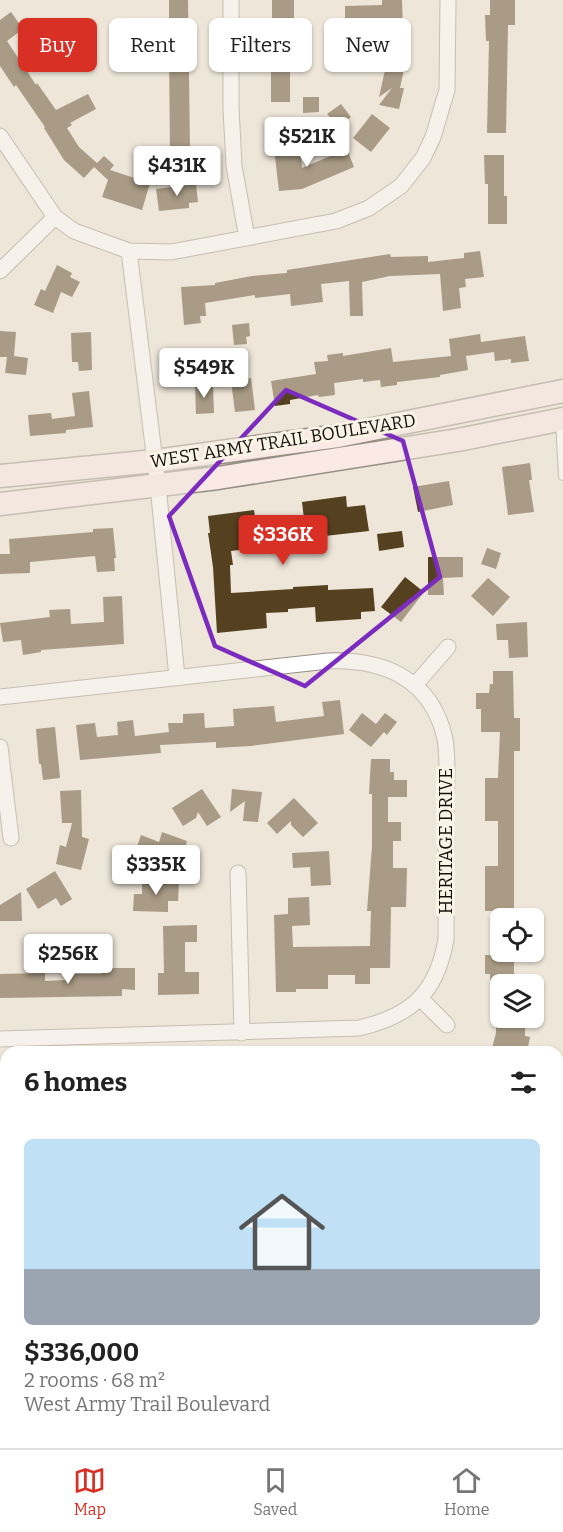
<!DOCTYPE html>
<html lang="en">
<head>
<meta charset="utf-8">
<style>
  :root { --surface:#fff; --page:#f2f2f2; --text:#222; --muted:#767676; --line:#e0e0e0; --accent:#d93025 }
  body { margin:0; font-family:Bitter,serif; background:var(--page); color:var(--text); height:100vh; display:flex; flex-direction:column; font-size:22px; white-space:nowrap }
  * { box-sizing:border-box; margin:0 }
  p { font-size:20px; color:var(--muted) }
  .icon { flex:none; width:33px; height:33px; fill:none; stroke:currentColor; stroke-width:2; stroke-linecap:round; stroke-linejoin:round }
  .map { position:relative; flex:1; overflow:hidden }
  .panel { position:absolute; left:0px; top:1046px; width:564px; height:404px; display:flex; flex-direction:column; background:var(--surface); border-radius:18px 18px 0 0; box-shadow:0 2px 4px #0004 }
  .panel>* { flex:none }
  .guide { position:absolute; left:18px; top:18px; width:528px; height:54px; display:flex; gap:12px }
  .controls { position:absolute; left:490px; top:908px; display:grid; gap:12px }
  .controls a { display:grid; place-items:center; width:54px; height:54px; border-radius:9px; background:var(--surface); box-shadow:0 2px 4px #0004; font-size:30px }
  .price { position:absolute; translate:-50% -51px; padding:0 14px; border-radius:6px; background:#fff; color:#222; font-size:20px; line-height:39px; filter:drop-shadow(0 2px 3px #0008) }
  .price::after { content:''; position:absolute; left:50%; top:36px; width:18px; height:14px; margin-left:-9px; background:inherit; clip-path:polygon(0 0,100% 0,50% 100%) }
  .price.active { background:var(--accent); color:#fff }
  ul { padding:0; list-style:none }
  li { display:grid; align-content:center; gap:12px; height:318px; padding:0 24px }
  li span { display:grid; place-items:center; height:186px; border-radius:9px; color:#555 }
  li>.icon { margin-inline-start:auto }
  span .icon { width:108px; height:108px; fill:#fffc; stroke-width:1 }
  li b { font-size:26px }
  h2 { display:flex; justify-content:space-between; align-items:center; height:72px; padding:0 24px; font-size:26px }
  .tag { padding:0 21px; border-radius:9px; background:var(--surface); box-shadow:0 2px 4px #0004; font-size:21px; line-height:54px }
  .tag.active { background:var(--accent); color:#fff }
  .dock { display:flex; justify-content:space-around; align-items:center; height:84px; border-top:2px solid var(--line); background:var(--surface); font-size:16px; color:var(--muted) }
  .dock a { display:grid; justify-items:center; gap:3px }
  .dock .active { color:var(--accent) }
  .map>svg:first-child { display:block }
  .industrial { fill:#ecd9c9 }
  .green { fill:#c4d1b7 }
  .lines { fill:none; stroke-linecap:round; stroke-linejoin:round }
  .stream { stroke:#7eb4b5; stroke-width:4.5 }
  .building { fill:#55411f }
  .service-casing { stroke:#968f84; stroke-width:10 }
  .minor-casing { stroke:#968f84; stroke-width:17 }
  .secondary-casing { stroke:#968f84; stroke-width:25 }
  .service { stroke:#fff; stroke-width:8 }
  .minor { stroke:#fff; stroke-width:15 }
  .secondary { stroke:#fbe9e6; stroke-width:22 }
  .marked { fill:none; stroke:#7b2cbf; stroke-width:4.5; stroke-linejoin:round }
  .labels { text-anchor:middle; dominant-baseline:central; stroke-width:6; stroke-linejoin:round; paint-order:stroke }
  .street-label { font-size:18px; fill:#14110d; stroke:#fbf3e6 }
</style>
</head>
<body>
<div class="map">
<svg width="563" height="1448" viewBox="0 0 563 1448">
  <rect width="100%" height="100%" fill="#eee6d9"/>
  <path class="industrial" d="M6,1137V1443H40L41,1448H0V1138Z"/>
  <path class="green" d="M558,1120H563V1371H558Z
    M40,1443H541V1448H41Z"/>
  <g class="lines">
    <path class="stream" d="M558,1163L563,1157
      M369,1448L373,1443"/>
  </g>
  <path class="building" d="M169,0H188L190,152H170L169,52H141V29L169,30Z
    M272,0H294V33H299V65H290V102H271V49H277V26H272Z
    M382,0H402L404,69L400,88H404L399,109L379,105L392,88L379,97L385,70L384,21L345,22V6L382,5Z
    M490,0H515V25H508L506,133H487L489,41H486L485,15H490Z
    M11,12L23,29L7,41L36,85L37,83L56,110L88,94L96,109L70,123L72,125L67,128L79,147L97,163L104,156L114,165L110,170L150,183L142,210L102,197L108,180L94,167L84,178L64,160L44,128L45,127L16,85L14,87L0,66V20Z
    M303,97H319V112L303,113Z
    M341,104L351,117L339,126L327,114Z
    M372,114L390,128L371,152L353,138Z
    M300,145L302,168L347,149L354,167L302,189L279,191L274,148Z
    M484,155H504V196H507V224H488V184H485Z
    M196,184L198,202L189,203V208L159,211L156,189Z
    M480,251L484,277L465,279L466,287L459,288L461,308L443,311L440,274L390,276L362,282L363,316H350L349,281L321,284L323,302L291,306L290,294L255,298V295L205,303L206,316H200L201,323L184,325L181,287L215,285V283L252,276L287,273V270L390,254L391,257L428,256V262L464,258V253Z
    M57,265L72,273L70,277L80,282L72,297L61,292L53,313L34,305L41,289L45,291Z
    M249,323L250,336L246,337L247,344L234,345L232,325Z
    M0,331L16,332L14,356L28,358L26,375L5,373L7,357H0Z
    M91,332L92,370L79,371L78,362H72L71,333Z
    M480,334L481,342L525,336L529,361L511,363V359L495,361L494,352L466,356L468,370L440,375V377L397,382V385L381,387L380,380L363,382V379L334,383L335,395L319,397L318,395L290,400V404L275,406L271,381L316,374L314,362L328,361L327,355L343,353V356L391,348L393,362L451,356L449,339Z
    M251,378L255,410L235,412L231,381Z
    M195,385H213L214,413L196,414Z
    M89,391L93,427L66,430V433L30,436L28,415L51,413L52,419L75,416L72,393Z
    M530,463L532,480H529L534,512L508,515L502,467Z
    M449,481L453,505L418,512L413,487Z
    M346,496L347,507L365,505L369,531L263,543V547L231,551L233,565H230L231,593L293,589V587L328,585V590L373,588L375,611L361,612V619L316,622L315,607L288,609V612L266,613L267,628L217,633L213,567L208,533H210L208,516L254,510L256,525L284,522L304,519L302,502Z
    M113,528L116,558H114L115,571L97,572L95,556L30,562V573L0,574V554H10L9,539L93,532V529Z
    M402,531L404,547L379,551L377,534Z
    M487,548L501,553L496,569L481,564Z
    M428,557H463V577L443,578L444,595H428Z
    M405,577L424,592L401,622L381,607Z
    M488,578L510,597L493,616L471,596Z
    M122,596L124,644L41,650V652L23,655L21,640L3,642L0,623L50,617L49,610L70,609L71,624L104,622L103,597Z
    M527,622L528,657L509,658L508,640H497L496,624Z
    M493,671H513L514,718H520V751H514V918H498V911H485V866H498V821H485V778H498L500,732H481V709H476V693H489L490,684H493Z
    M340,700L344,734L251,746L216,748V742L160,745L161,753L80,760L76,725L95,723L97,737L118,735L117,722L133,720L135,736L169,732L168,723H183V714L204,713L205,728L234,726L233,709L274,706L276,722L324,716L322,702Z
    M362,713L376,724L385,713L397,722L387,735L384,732L371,747L349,730Z
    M55,727L60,778L43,780L41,764H39L36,729Z
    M371,759H390V772H394V780H407V797H388V822H401V841H393V868H407L406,907H391L390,968H370V984H355V975H328V989H296V992H276L274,915L288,914V898L309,897L310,925L292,926L293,947L370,946L371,911H367L372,846V794H369Z
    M202,789L221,817L207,826L198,812L196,818L183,826L172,808Z
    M232,789L262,792L258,822L243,821L245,801L230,812Z
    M81,790L82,837L89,839L81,870L56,864L60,845L66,847L72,823H62L60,791Z
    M294,798L318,823L303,837L291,825V821L277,834L267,823Z
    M162,832L187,841L178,872L134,856L141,835L159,842Z
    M329,851L331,885L311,886L310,867L293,868L292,853Z
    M55,871L72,899L61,906L56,898L38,909L26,889Z
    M142,880L179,881L178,901H168V912L133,911L134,894H142Z
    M21,892L22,921H0V905Z
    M197,925V942H185V972H199V994L158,995V973H164L163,926Z
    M498,951H514V984H501V1000H490V974H485V955H498Z
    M101,968H135V990L122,989V996L0,998V974L45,973V981L66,980V974H101Z
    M496,1017H525V1036L530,1037L527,1052H491L496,1033Z"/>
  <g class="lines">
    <defs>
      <path id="service" d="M560,421L563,476
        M0,1208L6,1211
        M0,1423L6,1422
        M10,1443V1448"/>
      <path id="minor" d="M231,0V108L234,166L247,238
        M0,136L55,217L74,231L129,251L158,486L177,677
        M129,251L171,252L336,221L369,208L401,186L423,158L433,137L447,90L448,0
        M0,271L55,217
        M415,685L448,647
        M0,697L328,661C384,659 432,679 445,739C449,763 446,792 446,816C446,857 446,898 446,939C437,993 411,1016 359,1028L0,1039
        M0,747L11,838
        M238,873L242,1033
        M420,998L447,1025
        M0,1388L6,1387"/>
      <path id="secondary" d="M0,476L155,461L338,436L563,391
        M0,504L218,478L458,440L563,419"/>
    </defs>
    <use href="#service" class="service-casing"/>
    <use href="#minor" class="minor-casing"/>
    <use href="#secondary" class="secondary-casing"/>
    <use href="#service" class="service"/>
    <use href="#minor" class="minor"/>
    <use href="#secondary" class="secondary"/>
  </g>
  <path d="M0 0H563V1448H0ZM286,390L403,441L440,577L305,686L215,646L169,516Z" fill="#eee6d9" fill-opacity=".55" fill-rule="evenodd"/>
  <path class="marked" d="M286,390L403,441L440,577L305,686L215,646L169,516Z"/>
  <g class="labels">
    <g class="street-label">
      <text transform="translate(283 441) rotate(-9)">WEST ARMY TRAIL BOULEVARD</text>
      <text transform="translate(446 841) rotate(-90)">HERITAGE DRIVE</text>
    </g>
  </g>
</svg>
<div class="controls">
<a><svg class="icon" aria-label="locate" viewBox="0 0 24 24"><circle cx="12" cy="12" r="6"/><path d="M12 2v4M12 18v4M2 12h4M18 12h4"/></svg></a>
<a><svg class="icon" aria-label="layers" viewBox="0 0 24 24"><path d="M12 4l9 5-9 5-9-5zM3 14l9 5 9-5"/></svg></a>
</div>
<b class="price" style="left:307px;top:168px">$521K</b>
<b class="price" style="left:177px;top:197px">$431K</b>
<b class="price" style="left:204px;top:399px">$549K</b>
<b class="price active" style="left:283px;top:566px">$336K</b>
<b class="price" style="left:156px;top:896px">$335K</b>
<b class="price" style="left:68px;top:985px">$256K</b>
<div class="guide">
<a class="tag active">Buy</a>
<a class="tag">Rent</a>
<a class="tag">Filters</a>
<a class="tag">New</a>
</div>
<section class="panel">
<h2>6 homes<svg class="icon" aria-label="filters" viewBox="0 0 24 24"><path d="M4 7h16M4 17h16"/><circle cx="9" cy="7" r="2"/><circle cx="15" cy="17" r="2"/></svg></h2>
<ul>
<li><span style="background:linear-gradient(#bfe0f5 70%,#9aa5b1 0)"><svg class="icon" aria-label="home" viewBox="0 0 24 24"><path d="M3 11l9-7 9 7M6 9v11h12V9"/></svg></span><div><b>$336,000</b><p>2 rooms · 68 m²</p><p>West Army Trail Boulevard</p></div></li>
</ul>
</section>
</div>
<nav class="dock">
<a class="active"><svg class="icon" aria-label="map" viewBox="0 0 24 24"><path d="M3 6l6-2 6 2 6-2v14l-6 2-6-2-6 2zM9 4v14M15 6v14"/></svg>Map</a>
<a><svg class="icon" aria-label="saved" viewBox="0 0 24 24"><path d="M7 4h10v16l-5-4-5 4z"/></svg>Saved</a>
<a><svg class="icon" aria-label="home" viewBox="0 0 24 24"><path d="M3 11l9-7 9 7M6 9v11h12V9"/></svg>Home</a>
</nav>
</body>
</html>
